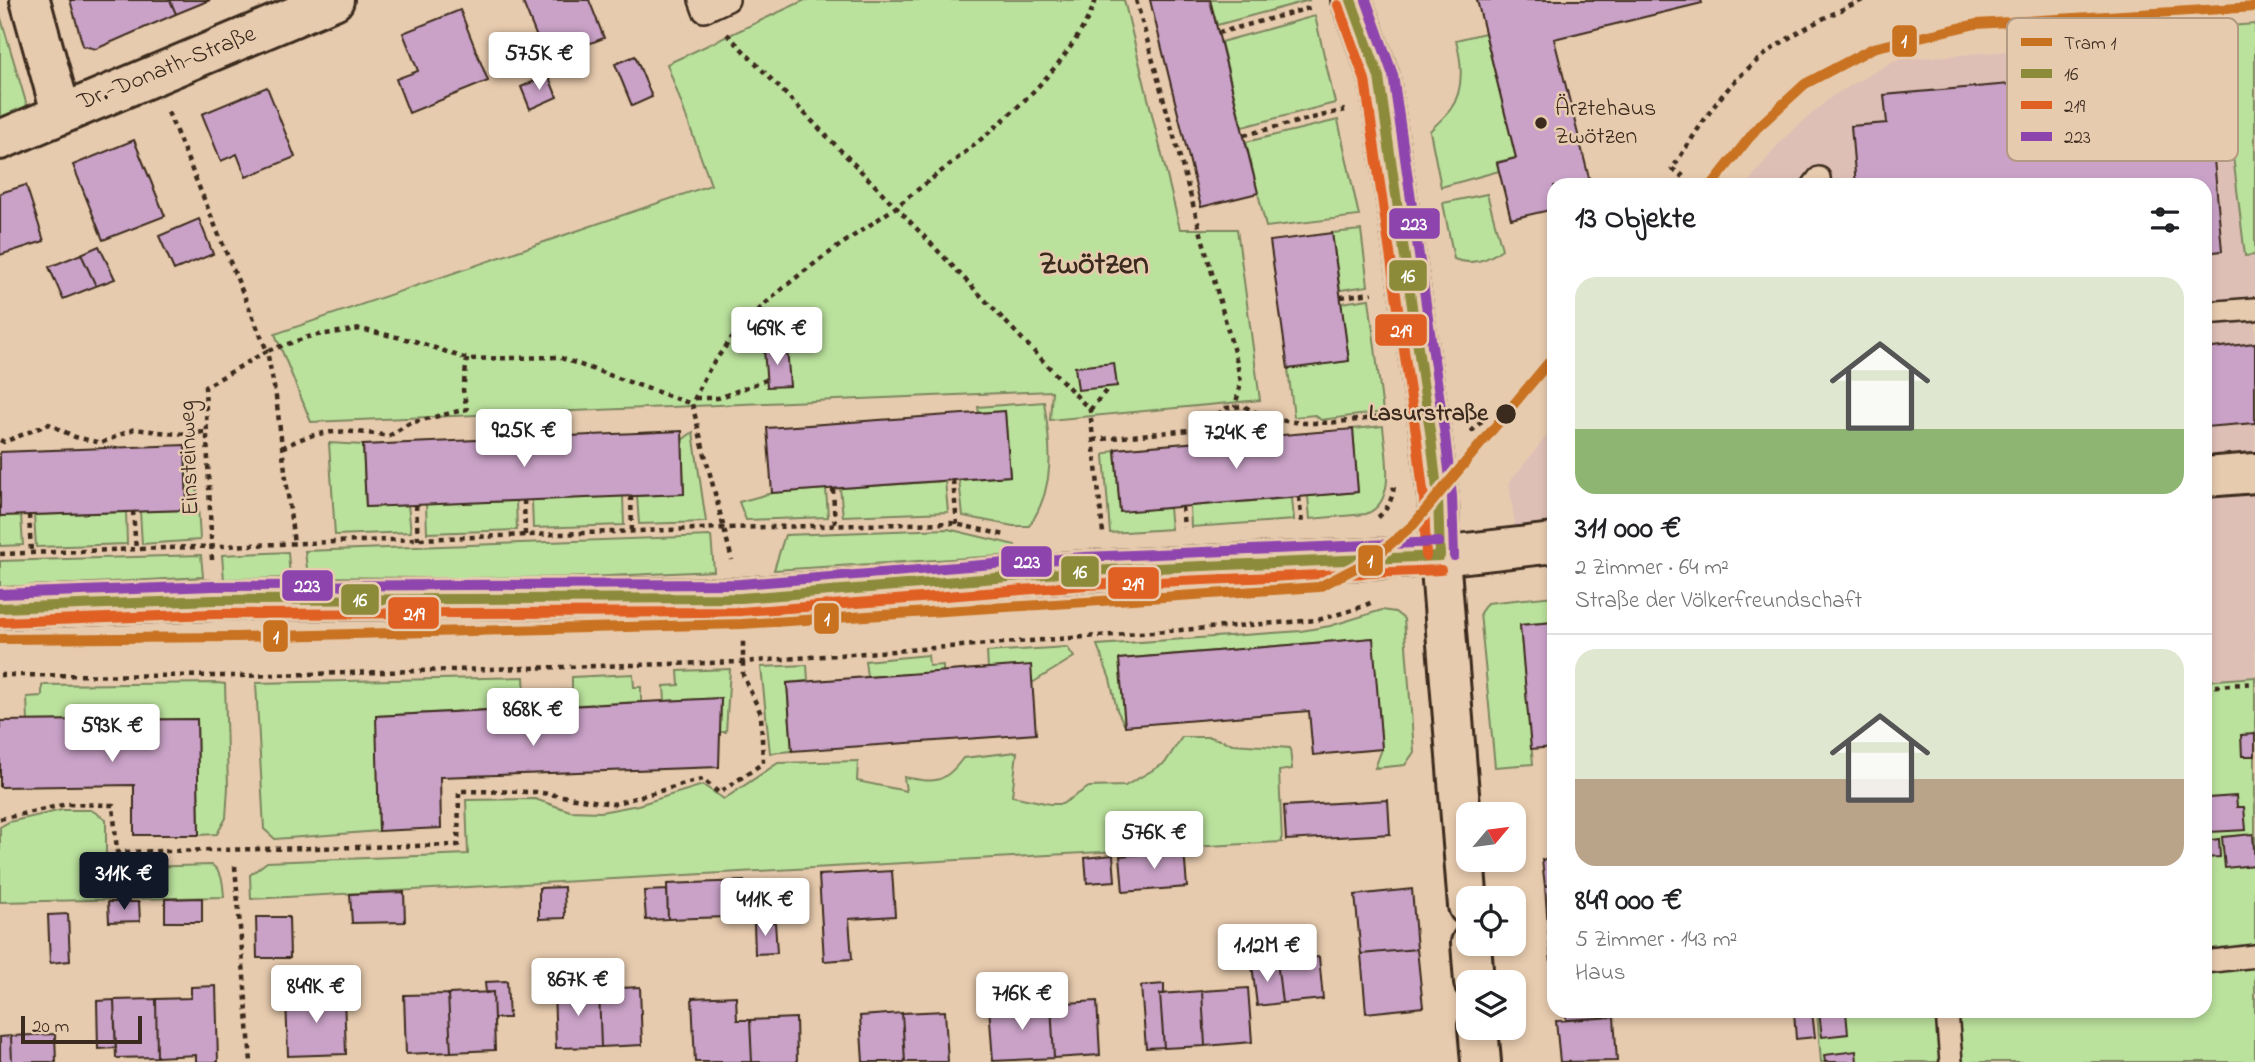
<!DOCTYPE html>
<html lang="de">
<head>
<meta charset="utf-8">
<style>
  :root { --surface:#fff; --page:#f2f2f2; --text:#202124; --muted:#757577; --line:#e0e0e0; --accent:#111827 }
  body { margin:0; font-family:"Indie Flower",sans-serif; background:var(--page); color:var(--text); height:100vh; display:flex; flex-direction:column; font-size:26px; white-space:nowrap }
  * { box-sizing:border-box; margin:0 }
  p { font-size:23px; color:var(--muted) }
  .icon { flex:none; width:38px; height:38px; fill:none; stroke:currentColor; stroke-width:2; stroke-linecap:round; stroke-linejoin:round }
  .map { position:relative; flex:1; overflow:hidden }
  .details { position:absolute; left:1547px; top:178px; width:665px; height:840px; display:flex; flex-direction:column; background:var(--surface); border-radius:21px; box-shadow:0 4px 10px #0003 }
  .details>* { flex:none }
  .needle { width:46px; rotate:61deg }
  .buttons { position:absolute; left:1456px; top:802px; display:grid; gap:14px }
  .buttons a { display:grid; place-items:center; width:70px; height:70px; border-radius:14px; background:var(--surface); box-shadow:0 4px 10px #0003; font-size:35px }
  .scale { position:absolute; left:21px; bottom:18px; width:121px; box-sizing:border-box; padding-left:7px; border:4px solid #3b2a1e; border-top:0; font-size:19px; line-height:24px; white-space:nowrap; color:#3b2a1e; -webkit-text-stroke:5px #e7cbae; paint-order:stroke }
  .price { position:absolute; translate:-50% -60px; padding:0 16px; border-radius:7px; background:#fff; color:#222; font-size:23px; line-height:46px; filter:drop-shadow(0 2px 4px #0008) }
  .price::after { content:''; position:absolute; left:50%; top:42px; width:21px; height:16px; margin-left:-10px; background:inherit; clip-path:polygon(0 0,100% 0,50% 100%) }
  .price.active { background:var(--accent); color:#fff }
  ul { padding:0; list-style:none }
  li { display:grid; align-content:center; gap:14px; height:371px; padding:0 28px }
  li+li { border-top:2px solid var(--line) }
  li span { display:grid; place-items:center; height:217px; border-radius:21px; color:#555 }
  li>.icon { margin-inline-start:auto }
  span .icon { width:126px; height:126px; fill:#fffc; stroke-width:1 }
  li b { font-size:30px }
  h2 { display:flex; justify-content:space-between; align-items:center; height:84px; padding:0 28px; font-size:30px }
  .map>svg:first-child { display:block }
  .built { fill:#debfb6 }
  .green { fill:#bbe29d; stroke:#7b865e; stroke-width:2 }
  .building { fill:#caa2c8; stroke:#3b2a1e; stroke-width:2 }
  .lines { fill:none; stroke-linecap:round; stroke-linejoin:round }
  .service-casing { stroke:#3b2a1e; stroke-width:26 }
  .minor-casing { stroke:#3b2a1e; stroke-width:44 }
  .tertiary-casing { stroke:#3b2a1e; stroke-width:44 }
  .secondary-casing { stroke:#3b2a1e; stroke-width:44 }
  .path { stroke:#3b2a1e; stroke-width:4.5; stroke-dasharray:5 5; stroke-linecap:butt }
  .service { stroke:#e7cbae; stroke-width:21 }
  .minor { stroke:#e7cbae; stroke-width:38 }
  .tertiary { stroke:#e7cbae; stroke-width:38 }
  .secondary { stroke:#e7cbae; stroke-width:38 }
  .bus-1-casing { stroke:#e7cbae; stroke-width:16 }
  .bus-2-casing { stroke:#e7cbae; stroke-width:16 }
  .bus-3-casing { stroke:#e7cbae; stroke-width:16 }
  .bus-1 { stroke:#8c8b3a; stroke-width:10 }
  .bus-2 { stroke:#e05f22; stroke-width:10 }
  .bus-3 { stroke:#8e44ad; stroke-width:10 }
  .tram-1-casing { stroke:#e7cbae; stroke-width:16 }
  .tram-1 { stroke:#c87220; stroke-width:10 }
  .poi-dot { fill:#3b2a1e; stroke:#e7cbae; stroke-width:2.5 }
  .labels { text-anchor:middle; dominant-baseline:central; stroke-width:5; stroke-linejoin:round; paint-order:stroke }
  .street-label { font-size:24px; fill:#3b2a1e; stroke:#e7cbae }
  .poi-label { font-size:24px; fill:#3b2a1e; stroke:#e7cbae; text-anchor:start }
  .stop-label { font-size:24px; font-weight:bold; fill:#3b2a1e; stroke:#e7cbae; text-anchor:end }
  .district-label { font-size:32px; font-weight:bold; fill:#3b2a1e; stroke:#e7cbae }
  .key { fill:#e7cbae; stroke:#b39b83; stroke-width:2 }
  .key-label { font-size:19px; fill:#3b2a1e }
  .line-badge { stroke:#e7cbae; stroke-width:2.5 }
  .badge-label { font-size:19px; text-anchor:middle; font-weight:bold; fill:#fff }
</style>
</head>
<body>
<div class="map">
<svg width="2255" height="1062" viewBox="0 0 2255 1062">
  <rect width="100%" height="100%" fill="#e7cbae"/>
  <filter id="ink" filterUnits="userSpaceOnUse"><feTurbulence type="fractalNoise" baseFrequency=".0143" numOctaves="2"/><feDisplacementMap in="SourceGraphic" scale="14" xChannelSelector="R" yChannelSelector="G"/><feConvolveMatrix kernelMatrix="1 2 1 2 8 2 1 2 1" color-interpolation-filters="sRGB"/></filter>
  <g filter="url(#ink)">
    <path class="built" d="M2214,35L2222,69L2246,256L2255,255V677L2205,681V186H1745L1782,140L1831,97L1895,60Z
      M1554,427V528L1516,531L1509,483Z"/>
    <path class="green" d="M805,0H1124L1180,229H1237L1260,400L1050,420L1052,391L311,422L275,334L711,185L667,64Z
      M1210,0H1310L1217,25Z
      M0,15L28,109L0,122Z
      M1315,16L1335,103L1242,127L1221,42Z
      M2255,24V255L2245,256L2218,30L2229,26Z
      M1485,33L1516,158L1497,162L1499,171L1441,187L1430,131C1436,124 1444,118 1450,110C1465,90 1462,63 1456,40Z
      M1338,120L1359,216L1266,227L1246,142Z
      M1487,194L1502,249C1488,260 1471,266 1454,259L1443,203Z
      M1361,230L1368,286L1340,290L1332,233Z
      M1369,299L1383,412L1321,420L1315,415L1294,417L1288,369L1349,361L1341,303Z
      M1044,402C1051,446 1056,488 1029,526H1013L963,516L959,480L1010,476L1005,411L979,413L978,407Z
      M1383,426C1385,453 1398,502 1366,514L1310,519L1308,496L1358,492L1353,429Z
      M693,432L706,522L639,524L637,496L684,493L682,440Z
      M329,443L363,445L366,507L408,505L411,532L335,535Z
      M1115,449L1120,511L1169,508L1171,529L1110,533L1104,455Z
      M195,451L200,540L142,544L140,511L187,510L185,454Z
      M945,481L948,512L843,516L840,488Z
      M826,489L828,517L746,520L739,502L772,493Z
      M623,496L624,525L533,528L532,500Z
      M1292,498L1294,520L1191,527L1190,506Z
      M516,501L517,530L427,533L426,504Z
      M126,512L127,544L36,547L34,515Z
      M21,515L23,545L0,546V516Z
      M948,529L1015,545L1016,555L774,570L785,535Z
      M711,536L714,571L545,579L308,577L305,551Z
      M288,552L290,578L224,580L222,555Z
      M201,555L203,577L0,588V561Z
      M1554,596V622L1520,625L1533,764L1495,767L1480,613L1487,603Z
      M1382,610L1395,612L1404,619L1414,752L1405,765L1375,768L1382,749L1372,638L1120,659L1125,726L1117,710L1110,679L1097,645L1301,631L1330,626Z
      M1067,647L1074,657L1032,683L988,669L987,652Z
      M928,655L929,666L943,665V672L867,677L865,661Z
      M807,665L808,681L787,683L792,751L770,753L761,667Z
      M730,669L726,732H720L721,698L665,701L664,686L679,685L678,671Z
      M633,674L634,687H641V702L558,706L557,691L572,690V677Z
      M524,677L525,698L540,697V707L377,716L379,831L275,839L264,829L256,683Z
      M2255,677V1062H1821L1817,1012H2205V681Z
      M217,683L225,684L228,787L226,818L217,834L199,835L197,719L28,721L27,697L42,696V685Z
      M1182,737H1210L1233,744L1290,748L1292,769L1279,771L1282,842L251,899L250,875L267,862L468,854L466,800L535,799L570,811L601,812L638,805L703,785L724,799L778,763L858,761L857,781L906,791L904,777C935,783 944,784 963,758L1017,752L1012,796L1050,804H1062L1089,787L1125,786L1165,763Z
      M62,810H91L106,819V868L212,865C223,873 223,884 224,897L0,902V827L9,822Z"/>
    <path class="building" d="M70,0H170L176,14L96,49L83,46Z
      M170,0H210L176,14Z
      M522,0H589L604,38L546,60Z
      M1150,0H1210L1258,193L1201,207Z
      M1477,0H1701L1702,3L1554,39L1591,186H1554V209L1511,219L1497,163L1516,158Z
      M460,10L488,81L409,113L396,79L418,71L403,33Z
      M635,56L652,97L632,106L615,64Z
      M2206,67L2222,251L2205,253V186H1856L1851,126L1887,123L1884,95Z
      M548,75L557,97L530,109L521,87Z
      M267,87L295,157L246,177L237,154L221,161L202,114Z
      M134,140L165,216L103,240L73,165Z
      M26,185L44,241L0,255V193Z
      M199,219L213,254L174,270L159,236Z
      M1332,233L1349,361L1288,369L1270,241Z
      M99,246L115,279L96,286L81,254Z
      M81,254L96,286L63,299L49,267Z
      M2255,343V423L2205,427V349Z
      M787,347L790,386L767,387L764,349Z
      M1114,363L1117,386L1078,390L1075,367Z
      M1005,411L1010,476L772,493L767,428Z
      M1353,429L1358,492L1120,512L1115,449Z
      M682,431L684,494L366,507L363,445Z
      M185,445L187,510L0,516V452Z
      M1554,622V747L1531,749L1520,625Z
      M1373,638L1382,749L1313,755L1309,711L1125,726L1119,659Z
      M1031,665L1036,734L792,751L787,683Z
      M721,698L719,767L440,777L441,828L379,831L376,716Z
      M197,719L199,835H134V785L0,787V721Z
      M2255,734V756H2242L2241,735Z
      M2236,796L2237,807H2244L2246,830L2210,832L2208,798Z
      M1388,800L1390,834L1286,840L1284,806Z
      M2253,834L2255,865L2225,868L2222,837Z
      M2219,839L2220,857L2205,858V841Z
      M1184,850L1187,887L1123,892L1120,856Z
      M1113,855L1115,881L1087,883L1085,858Z
      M1554,859V885L1545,886L1542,860Z
      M892,871L895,916L849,919L852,959L824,961L819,875Z
      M744,881L745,900L725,901L726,917L668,919L667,884Z
      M1554,885V927H1548L1545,886Z
      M564,887L565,918L539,919V888Z
      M1412,889L1417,949L1361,954L1355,895Z
      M667,890L668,919L646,920L644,891Z
      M404,892L405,922L352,923L350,894Z
      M202,898V922H165V899Z
      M108,902H139L140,921L109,922Z
      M68,914L70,961L50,963L48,915Z
      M256,917H289L290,958H257Z
      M775,922L777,953L755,954L754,923Z
      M1548,927H1554V975H1552Z
      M1417,949L1423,1007L1366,1013L1361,954Z
      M1319,957L1323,999L1282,1003L1277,961Z
      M1277,961L1282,1003L1257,1006L1252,964Z
      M507,981L509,1018H494L493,992L486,993L485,982Z
      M1164,984V994H1160L1164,1047L1146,1048L1141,986Z
      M216,986L218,1062H196V1055L157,1057L156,999L191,998V987Z
      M640,987L642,1045L601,1047L599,989Z
      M1248,988L1252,1042L1205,1046L1202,991Z
      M599,989L601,1047L556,1048L554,990Z
      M1202,991L1205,1046L1164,1048L1160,994Z
      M493,992L495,1050L451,1052L448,994Z
      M448,994L451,1052L406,1054L404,995Z
      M344,995L346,1054L288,1056L286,997Z
      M736,996L737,1020H750L752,1062H695L692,998Z
      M156,999L157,1057L116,1058L114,1000Z
      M114,1000L116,1048L98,1049L97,1001Z
      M1097,1001L1100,1055L1054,1058L1051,1004Z
      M1051,1004L1054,1058L993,1061L989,1007Z
      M945,1011L948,1062H905L902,1013Z
      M1566,1012H1611L1612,1017L1566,1020Z
      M1794,1012H1812L1815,1037L1796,1039Z
      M1819,1012H1846L1848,1034L1822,1037Z
      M902,1013L905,1062H863L860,1016Z
      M1614,1017L1617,1061L1560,1062L1556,1021Z
      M796,1018L797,1062H752L750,1020Z
      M55,1034L56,1062H12L11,1036Z
      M11,1036L12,1062H0V1037Z
      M1856,1051L1857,1062H1825L1824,1055Z"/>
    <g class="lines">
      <defs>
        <path id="service" d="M700,0L704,11L728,0
          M1813,186L1819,178L1820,186
          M2205,313L2255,309
          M2205,962L2255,956
          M1947,1012L1951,1062"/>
        <path id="minor" d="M30,0L61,112
          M0,140L334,0
          M1440,556L1468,906
          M1471,943L1474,982
          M1478,1027L1481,1062"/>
        <path id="tertiary" d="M1351,0L1379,77L1431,438L1438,498L1440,556"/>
        <path id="secondary" d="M2205,477L2255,473
          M0,608L214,600L741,598L1085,571L1440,556L1554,543"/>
      </defs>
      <use href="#service" class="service-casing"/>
      <use href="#minor" class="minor-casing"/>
      <use href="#tertiary" class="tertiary-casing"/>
      <use href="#secondary" class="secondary-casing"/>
      <path class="path" d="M1096,0C1063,85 965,151 896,207L1090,410L1103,533
        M1136,0L1236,359L1241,382L1235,407
        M1218,33L1313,7
        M727,34L896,207C831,252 760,295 715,361C705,374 699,390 692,404L732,560
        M168,112L267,351L311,336L360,329L415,341L467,359L558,357L692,404
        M1244,135L1345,110
        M1675,186L1682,175L1672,169C1688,145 1703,120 1721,97C1758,51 1810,23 1863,0
        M1341,297L1372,293
        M695,398H718L766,380
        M1090,410L1109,387
        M1471,432L1490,413
        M0,440L4,442L49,424L75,437L101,443L134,429L177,434L207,432
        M1093,440L1199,429L1226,408L1244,406C1285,432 1342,422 1388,416
        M282,448C320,427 348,430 389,436L410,423L467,409L463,390L467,359
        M953,480L957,524
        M833,489L835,526
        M631,496L632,532
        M1299,497L1302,524
        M524,500L525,535
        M416,505L418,540
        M1182,507L1184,527
        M133,511L136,550
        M29,515L31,553
        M1378,517C1388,510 1393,497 1394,485
        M0,554L724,528L951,523L1005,535
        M212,560L205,387L267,351L276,397L294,544
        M0,675L238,676L742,662L1318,620L1356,609L1375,601
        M2205,687L2255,683
        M0,819L67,804L113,805L117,852L458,845L459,791L536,792L613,804L703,779L719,793L763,763L761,714L743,675V637
        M235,866L251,1062"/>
      <use href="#service" class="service"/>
      <use href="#minor" class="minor"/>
      <use href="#tertiary" class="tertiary"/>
      <use href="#secondary" class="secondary"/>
      <defs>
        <path id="bus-1" d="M1351,0L1379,77L1431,438L1438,498L1440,556
          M0,608L214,600L741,598L1085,571L1440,556"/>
        <path id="bus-2" d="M1338,5L1365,80L1417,440L1424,499L1426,556
          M1,622L214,614L741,612L1086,585L1441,570"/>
        <path id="bus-3" d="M1366,0L1393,75L1445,436L1452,496L1454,556
          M0,594L214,586L740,584L1084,557L1439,542"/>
      </defs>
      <use href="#bus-1" class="bus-1-casing"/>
      <use href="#bus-2" class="bus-2-casing"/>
      <use href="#bus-3" class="bus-3-casing"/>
      <use href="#bus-1" class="bus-1"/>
      <use href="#bus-2" class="bus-2"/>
      <use href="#bus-3" class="bus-3"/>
      <defs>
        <path id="tram-1" d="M1711,186L1757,128L1805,84L1873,48L1976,24L2255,7
          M0,639L236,637L742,624L1319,587L1373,559L1413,525L1554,356"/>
      </defs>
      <use href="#tram-1" class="tram-1-casing"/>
      <use href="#tram-1" class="tram-1"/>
    </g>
  </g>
  <g class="poi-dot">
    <circle cx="1541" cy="123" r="7"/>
    <circle cx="1506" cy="414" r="11"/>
  </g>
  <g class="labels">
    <g class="street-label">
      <text transform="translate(167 69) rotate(-22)">Dr.-Donath-Straße</text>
      <text transform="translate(190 458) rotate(-92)">Einsteinweg</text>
    </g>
    <g class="poi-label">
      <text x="1555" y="109">Ärztehaus<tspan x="1555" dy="28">Zwötzen</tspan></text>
    </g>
    <g class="stop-label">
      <text x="1488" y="414">Lasurstraße</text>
    </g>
    <g class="district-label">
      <text x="1094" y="265">Zwötzen</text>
    </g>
  </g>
  <rect x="2007" y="18" width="231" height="143" rx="10" class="key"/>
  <rect x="2021" y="38" width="31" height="8" fill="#c87220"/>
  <rect x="2021" y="69" width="31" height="9" fill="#8c8b3a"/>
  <rect x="2021" y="101" width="31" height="8" fill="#e05f22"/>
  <rect x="2021" y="132" width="31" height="9" fill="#8e44ad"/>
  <g class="key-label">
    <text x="2064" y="49">Tram 1</text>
    <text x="2064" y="80">16</text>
    <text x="2064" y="112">219</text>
    <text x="2064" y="143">223</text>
  </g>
  <g class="line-badge">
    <rect x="1891" y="24" width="27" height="34" rx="7" fill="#c87220"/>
    <rect x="1388" y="207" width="53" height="33" rx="7" fill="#8e44ad"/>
    <rect x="1388" y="259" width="40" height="33" rx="7" fill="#8c8b3a"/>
    <rect x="1374" y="313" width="54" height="34" rx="7" fill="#e05f22"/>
    <rect x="1357" y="544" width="27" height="33" rx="7" fill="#c87220"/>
    <rect x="1000" y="545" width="53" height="33" rx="7" fill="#8e44ad"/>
    <rect x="1060" y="555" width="40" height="33" rx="7" fill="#8c8b3a"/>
    <rect x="1107" y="566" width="53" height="34" rx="7" fill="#e05f22"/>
    <rect x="281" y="569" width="53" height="33" rx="7" fill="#8e44ad"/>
    <rect x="340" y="583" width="40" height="33" rx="7" fill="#8c8b3a"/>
    <rect x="387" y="596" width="53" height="34" rx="7" fill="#e05f22"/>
    <rect x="813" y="602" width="27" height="33" rx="7" fill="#c87220"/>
    <rect x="262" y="619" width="27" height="34" rx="7" fill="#c87220"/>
  </g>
  <g class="badge-label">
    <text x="1904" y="47">1</text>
    <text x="1414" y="230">223</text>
    <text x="1408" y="282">16</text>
    <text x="1401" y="337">219</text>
    <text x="1370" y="567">1</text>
    <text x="1027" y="568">223</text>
    <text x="1080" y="578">16</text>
    <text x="1133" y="590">219</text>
    <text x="307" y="592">223</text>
    <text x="360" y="606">16</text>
    <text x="414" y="620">219</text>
    <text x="827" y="625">1</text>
    <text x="276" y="643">1</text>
  </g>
</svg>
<div class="buttons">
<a><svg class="needle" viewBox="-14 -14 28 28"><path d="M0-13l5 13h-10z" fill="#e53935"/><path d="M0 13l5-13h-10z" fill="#757577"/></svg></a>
<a><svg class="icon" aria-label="locate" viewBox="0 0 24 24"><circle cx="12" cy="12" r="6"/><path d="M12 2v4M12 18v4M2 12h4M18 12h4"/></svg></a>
<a><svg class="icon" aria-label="layers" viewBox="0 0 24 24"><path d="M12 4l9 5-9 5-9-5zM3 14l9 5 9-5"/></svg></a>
</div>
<div class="scale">20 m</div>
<b class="price" style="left:539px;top:92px">575K €</b>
<b class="price" style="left:777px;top:367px">469K €</b>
<b class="price" style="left:524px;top:469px">925K €</b>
<b class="price" style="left:1236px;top:471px">724K €</b>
<b class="price" style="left:533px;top:748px">868K €</b>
<b class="price" style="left:112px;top:764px">593K €</b>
<b class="price" style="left:1154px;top:871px">576K €</b>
<b class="price active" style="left:124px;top:912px">311K €</b>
<b class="price" style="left:765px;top:938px">411K €</b>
<b class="price" style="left:1267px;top:984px">1.12M €</b>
<b class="price" style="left:578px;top:1018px">867K €</b>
<b class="price" style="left:316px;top:1025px">849K €</b>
<b class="price" style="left:1022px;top:1032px">716K €</b>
<section class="details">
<h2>13 Objekte<svg class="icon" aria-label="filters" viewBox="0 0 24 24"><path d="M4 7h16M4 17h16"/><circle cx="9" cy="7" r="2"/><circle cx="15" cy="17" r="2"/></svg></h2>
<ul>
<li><span style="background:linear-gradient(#dfe7d0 70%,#8fb573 0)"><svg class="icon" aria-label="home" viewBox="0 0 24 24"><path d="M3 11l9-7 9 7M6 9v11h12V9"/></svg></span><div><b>311 000 €</b><p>2 Zimmer · 64 m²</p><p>Straße der Völkerfreundschaft</p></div></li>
<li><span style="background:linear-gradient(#dfe7d0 60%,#b9a48a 0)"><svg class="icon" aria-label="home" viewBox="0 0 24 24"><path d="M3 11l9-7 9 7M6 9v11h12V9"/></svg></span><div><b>849 000 €</b><p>5 Zimmer · 143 m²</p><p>Haus</p></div></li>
</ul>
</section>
</div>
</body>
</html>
